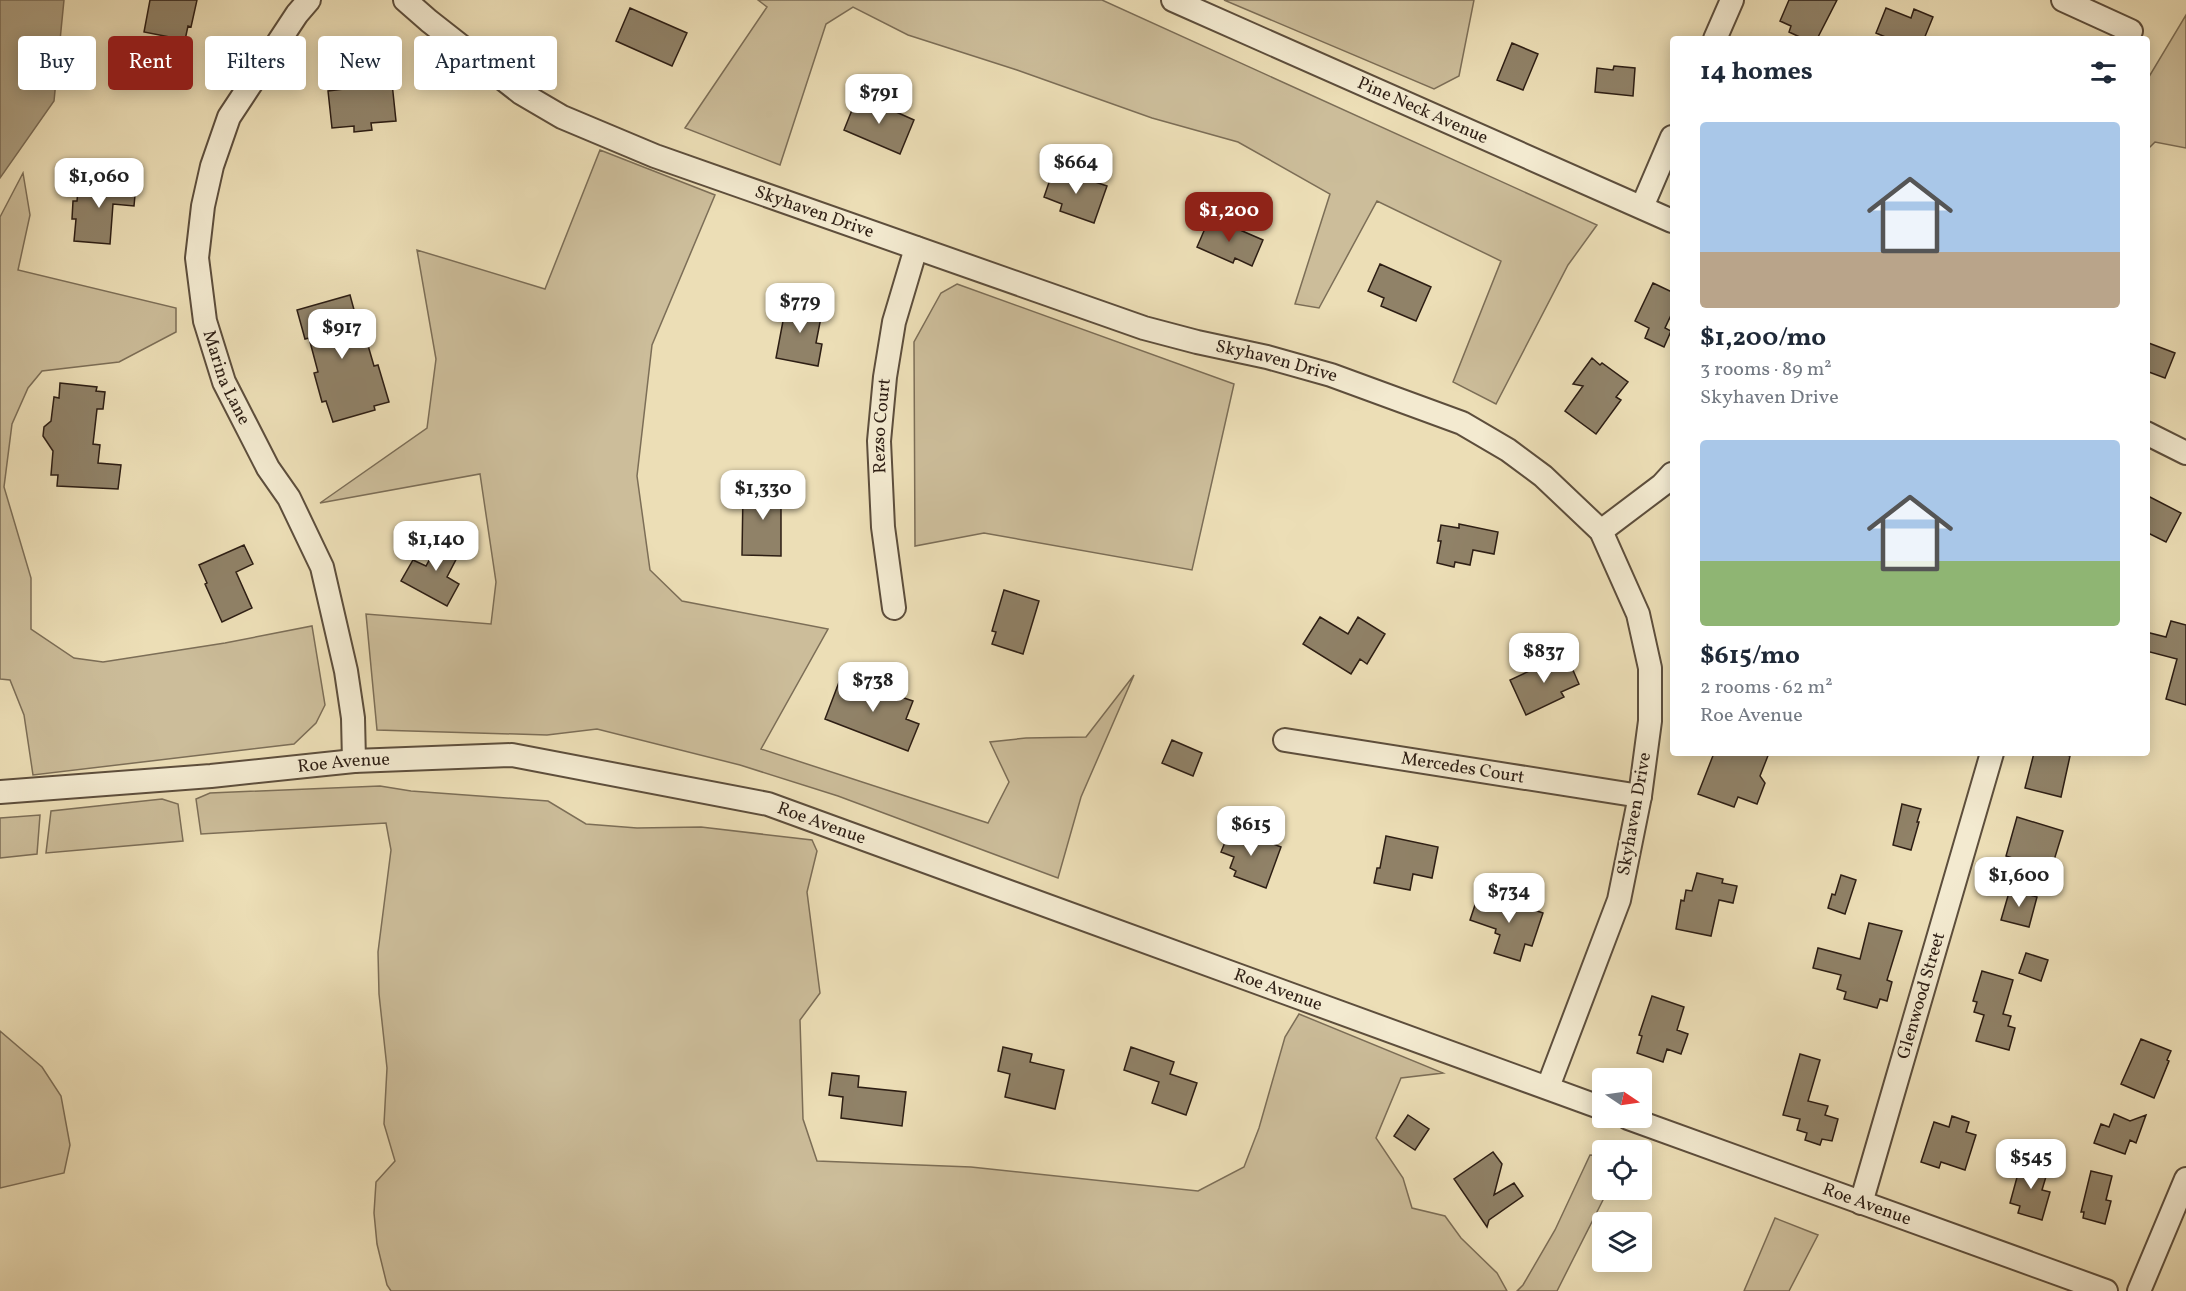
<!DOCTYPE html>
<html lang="en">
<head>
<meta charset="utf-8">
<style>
  :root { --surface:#fff; --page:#f2f2f3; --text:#1f2937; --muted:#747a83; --accent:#8f2418 }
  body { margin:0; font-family:Vollkorn,serif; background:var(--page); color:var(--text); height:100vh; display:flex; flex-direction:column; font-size:22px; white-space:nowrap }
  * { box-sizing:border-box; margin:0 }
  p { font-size:20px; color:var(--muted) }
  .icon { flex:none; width:33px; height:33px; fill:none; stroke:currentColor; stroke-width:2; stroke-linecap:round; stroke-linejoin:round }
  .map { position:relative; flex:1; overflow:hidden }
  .panel { position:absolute; left:1670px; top:36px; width:480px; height:720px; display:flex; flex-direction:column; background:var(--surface); border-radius:6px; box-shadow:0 3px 15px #0003 }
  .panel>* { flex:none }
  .hud { position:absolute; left:18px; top:36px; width:570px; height:54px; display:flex; gap:12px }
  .needle { width:39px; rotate:103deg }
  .tools { position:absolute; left:1592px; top:1068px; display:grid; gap:12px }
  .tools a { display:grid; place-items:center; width:60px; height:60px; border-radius:6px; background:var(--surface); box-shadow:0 3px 15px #0003; font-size:30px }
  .price { position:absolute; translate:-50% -51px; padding:0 14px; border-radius:12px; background:#fff; color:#222; font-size:20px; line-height:39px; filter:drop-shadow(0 2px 3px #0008) }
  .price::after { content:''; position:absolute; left:50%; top:36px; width:18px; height:14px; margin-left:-9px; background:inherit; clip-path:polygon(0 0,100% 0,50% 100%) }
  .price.active { background:var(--accent); color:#fff }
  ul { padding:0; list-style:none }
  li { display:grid; align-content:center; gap:12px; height:318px; padding:0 30px }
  li span { display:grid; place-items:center; height:186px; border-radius:6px; color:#555 }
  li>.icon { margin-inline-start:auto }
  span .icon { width:108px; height:108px; fill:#fffc; stroke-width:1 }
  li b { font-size:26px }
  h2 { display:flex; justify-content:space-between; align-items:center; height:72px; padding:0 30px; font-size:26px }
  .chip { padding:0 21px; border-radius:6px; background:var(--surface); box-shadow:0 3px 15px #0003; font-size:21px; line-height:54px }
  .chip.active { background:var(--accent); color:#fff }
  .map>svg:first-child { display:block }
  .green { fill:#ccbd9a; stroke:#7c6e57; stroke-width:1.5 }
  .water { fill:#ab9d7f; stroke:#796a54; stroke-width:1.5 }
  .building { fill:#908268; stroke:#2d1e14; stroke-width:1.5 }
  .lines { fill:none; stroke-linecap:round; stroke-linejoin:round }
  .street-casing { stroke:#5d4e3c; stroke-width:26 }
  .street { stroke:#f3ead0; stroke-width:22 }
  .labels { text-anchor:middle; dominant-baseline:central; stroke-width:5; stroke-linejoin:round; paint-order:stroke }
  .street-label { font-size:18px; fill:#2d1e14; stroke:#f3ead0 }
</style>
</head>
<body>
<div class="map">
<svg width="2186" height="1291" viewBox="0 0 2186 1291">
  <rect width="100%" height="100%" fill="#ecdeb6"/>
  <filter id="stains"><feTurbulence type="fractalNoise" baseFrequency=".00333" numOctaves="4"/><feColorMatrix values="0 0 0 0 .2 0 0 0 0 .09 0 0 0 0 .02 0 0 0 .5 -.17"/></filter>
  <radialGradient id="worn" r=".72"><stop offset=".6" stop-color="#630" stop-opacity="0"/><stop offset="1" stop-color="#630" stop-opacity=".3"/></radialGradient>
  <path class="green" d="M758,0H1102L1597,225L1568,265L1496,404L1453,382L1501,261L1377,201L1319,308L1295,304L1330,194L1238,142L1152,118L1017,70L908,35L853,7L826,24L780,165L685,128L767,7Z
    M1224,0H1474L1459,76L1434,89Z
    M2186,15V148L2155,142L2147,150V80Z
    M600,150L715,195L652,345L637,476L650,570L682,601L828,629L761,749L988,823L1009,782L990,742L1026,738L1086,737L1134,675L1081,797L1058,878L838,796L740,765L597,729L547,735L377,730L366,614L491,624L496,582L480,474L320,503L427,428L436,359L417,250L545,289Z
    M23,173L30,215L18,270L176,308V332L119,362L42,371L28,388L12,424L4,487L31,578V629L74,658L103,662L225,643L312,626L325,705L316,723L294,744L33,775L24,715L10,680L0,679V217Z
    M957,284L1234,384L1192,570L984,533L915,546L914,342L941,293Z
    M380,786L411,791L548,801L586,824L637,828L701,827L812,840L817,851L807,892L820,993L800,1020L803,1119L817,1161L971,1167L1198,1191L1244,1167L1259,1128L1285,1037L1299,1014L1443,1073L1401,1078L1376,1138L1403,1178L1412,1208L1445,1216L1461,1238L1497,1273L1507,1291H391L387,1285L377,1244L374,1213L376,1182L395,1161L384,1124L387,1068L379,994L378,952L391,850L386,823L201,834L196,799L210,793Z
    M162,799L178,804L183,841L46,853L51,811Z
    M40,815L37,854L0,858V818Z
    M0,1031L42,1067L61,1096L70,1145L64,1173L0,1188Z
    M1590,1155L1602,1156V1190H1608L1557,1291H1517L1523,1285L1555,1230Z
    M1775,1218L1818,1235L1789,1291H1744Z"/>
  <path class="water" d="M0,0H64L54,101L0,178Z"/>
  <path class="building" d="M150,0H197L191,27L188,26L185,40L144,32Z
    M1789,0H1837L1817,39H1804L1789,32L1791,26L1780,21Z
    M630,8L687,33L672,66L616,41Z
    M1886,8L1911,18L1914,9L1933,17L1924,39H1890L1876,33Z
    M1512,43L1538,54L1523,90L1497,80Z
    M1614,66L1635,68L1633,96L1595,92L1597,68L1613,70Z
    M392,83L396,121L371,123L372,130L354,132V126L332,128L328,91Z
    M858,95L914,120L900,154L844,130Z
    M1054,168L1107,186L1094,223L1060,211L1062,204L1044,197Z
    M79,179L136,184L134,206L113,204L110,244L74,241L76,219H72L73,201H77Z
    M1210,217L1263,240L1252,266L1235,258L1233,263L1197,247Z
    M1380,264L1431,287L1416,321L1381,306L1384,298L1368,291Z
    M1653,283L1672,292V313L1665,328L1671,331L1664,347L1645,338L1649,328L1635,321Z
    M350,295L363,343L367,342L374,366L378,365L389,402L374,406L375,410L333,422L326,401L322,402L314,373L318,372L309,338L305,339L297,310Z
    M787,300L823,307L816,343L822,344L818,366L776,358Z
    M2146,342L2175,353L2165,378L2146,371Z
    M1592,358L1600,365L1602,363L1628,382L1616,397L1621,400L1596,434L1565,411L1583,386L1573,384Z
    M60,383L97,387L96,391L105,392L103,409H97L93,444L100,445L98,463L121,465L118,489L57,486L58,475H51L53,451L43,436L44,427L51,421L54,397L59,398Z
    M761,486H786V506H781V556L742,555L743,491H761Z
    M2146,495L2181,513L2166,542L2146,532Z
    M1459,524L1498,532L1494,554L1473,550L1470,565L1455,562L1454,567L1437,563L1441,541H1438L1441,525L1459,528Z
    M443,535L463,546L447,577L459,584L447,606L401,581L413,560L426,566Z
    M244,545L253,564L236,572L252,608L222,622L205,584L207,583L199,565Z
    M1004,590L1039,601L1023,654L992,644L996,632L992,631Z
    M1320,617L1348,634L1358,617L1385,634L1367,664L1360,659L1351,674L1303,644Z
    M2171,621L2186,625V705L2166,699L2177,659L2146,651V632L2166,637Z
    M1566,654L1579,684L1561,692L1564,697L1526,715L1510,680Z
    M841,677L913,701L906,719L919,724L908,751L825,719Z
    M1172,740L1202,753L1193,776L1162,763Z
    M1714,753H1769L1760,776L1765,783L1757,804L1738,797L1734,807L1698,794Z
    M2034,753H2060L2070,756L2061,797L2025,788Z
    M1902,804L1921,809L1917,822H1919L1911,850L1893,845Z
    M2017,817L2063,831L2051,870L2006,856Z
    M1242,829L1256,834L1255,837L1281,847L1266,888L1234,876L1236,871L1230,868L1234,857L1221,852L1230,830L1240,834Z
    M1386,836L1438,847L1432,878L1413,874L1410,890L1374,883L1377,868H1380Z
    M1697,873L1723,879L1722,883L1737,886L1733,903L1719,900L1711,936L1676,929L1681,900L1684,901L1686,890L1692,891Z
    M1841,875L1856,880L1845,914L1828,908L1832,894L1835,895Z
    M2010,889L2037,897L2029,927L2001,920Z
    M1478,896L1503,904L1506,898L1518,902L1520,896L1537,902L1534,910L1543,913L1532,946L1525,944L1520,961L1494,953L1500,935L1495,933L1496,929L1470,920Z
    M1869,923L1902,931L1887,980L1892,982L1887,1001L1880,999L1877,1008L1844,999L1846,992L1837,989L1841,975L1813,968L1818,948L1860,959Z
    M2026,953L2048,960L2041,981L2019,973Z
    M1982,971L2013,980L2003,1014L2011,1016L2008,1026L2015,1028L2009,1050L1976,1041L1984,1015L1974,1012L1977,1002L1973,1001Z
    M1652,996L1684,1007L1677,1030L1688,1034L1681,1054L1667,1049L1663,1062L1637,1053L1642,1036L1639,1035Z
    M2141,1039L2171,1051L2167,1060L2169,1061L2154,1098L2121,1084Z
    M1003,1047L1032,1054L1030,1062L1064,1070L1055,1109L1005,1097L1010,1074L998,1071Z
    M1131,1047L1174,1062L1170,1074L1197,1083L1186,1115L1152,1103L1159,1082L1124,1070Z
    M1800,1054L1820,1060L1808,1101L1828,1106L1825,1115L1838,1119L1832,1141L1822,1139L1820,1145L1805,1140L1807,1133L1797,1130L1800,1119L1783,1115Z
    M832,1073L859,1076L858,1087L906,1092L902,1126L841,1118L843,1097L829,1095Z
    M2114,1114L2130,1121L2146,1115L2136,1143L2130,1140L2125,1154L2094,1143L2101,1124L2109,1127Z
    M1408,1115L1429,1129L1415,1150L1394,1136Z
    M1952,1116L1969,1122L1966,1132L1976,1135L1965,1170L1941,1162L1939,1168L1921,1162L1934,1122L1949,1127Z
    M1493,1152L1502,1164L1494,1195L1514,1183L1523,1196L1489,1220L1487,1227L1454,1179Z
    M2022,1159L2043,1165L2048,1170L2042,1190L2050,1192L2042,1220L2018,1213L2020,1206L2010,1203Z
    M2091,1171L2112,1176L2106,1200L2111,1201L2105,1224L2083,1218L2084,1212H2081Z"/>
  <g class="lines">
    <defs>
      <g id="street">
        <path id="s1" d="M309,0L297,14L229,117L212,166L203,206L197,258L205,321L224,382L268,468L289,498L322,567L346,671L353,718L354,761"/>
        <path id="s2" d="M405,0L429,21L521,93L562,117L655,156L1144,328L1197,342L1267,357L1331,375L1462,423L1508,450L1543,476L1601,531L1638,614L1650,668V721L1640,796L1619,900L1548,1087"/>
        <path id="s3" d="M1173,0L1672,221"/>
        <path d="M2063,0L2131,31"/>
        <path d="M1715,39L1732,0"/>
        <path d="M1642,207L1672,137"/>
        <path d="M2146,433L2186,453"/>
        <path d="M1601,531L1662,485L1672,474"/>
        <path id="s4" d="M894,608L883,527L879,441L885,377L894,322L916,248"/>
        <path id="s5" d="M1285,740L1640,796"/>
        <path id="s6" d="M0,792L211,776L354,761L512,755L768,804L1602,1108"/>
        <path id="s7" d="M1628,1118L2106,1291"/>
        <path id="s8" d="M1861,1203L1992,753"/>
        <path d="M2139,1291L2186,1179"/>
      </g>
    </defs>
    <use href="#street" class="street-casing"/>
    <use href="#street" class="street"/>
  </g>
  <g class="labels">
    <g class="street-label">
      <text stroke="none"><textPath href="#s3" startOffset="273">Pine Neck Avenue</textPath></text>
      <text stroke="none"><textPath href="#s2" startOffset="466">Skyhaven Drive</textPath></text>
      <text stroke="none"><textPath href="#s2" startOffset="952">Skyhaven Drive</textPath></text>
      <text stroke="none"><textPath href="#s1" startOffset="411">Marina Lane</textPath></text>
      <text stroke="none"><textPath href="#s4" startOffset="183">Rezso Court</textPath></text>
      <text stroke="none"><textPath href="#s6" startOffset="345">Roe Avenue</textPath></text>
      <text stroke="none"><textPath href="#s5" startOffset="180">Mercedes Court</textPath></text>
      <text transform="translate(1635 814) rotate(-80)">Skyhaven Drive</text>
      <text stroke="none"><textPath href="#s6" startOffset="831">Roe Avenue</textPath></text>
      <text stroke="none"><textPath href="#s6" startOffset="1317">Roe Avenue</textPath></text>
      <text stroke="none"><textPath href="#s8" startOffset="216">Glenwood Street</textPath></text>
      <text stroke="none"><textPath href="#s7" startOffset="254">Roe Avenue</textPath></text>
    </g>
  </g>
  <rect width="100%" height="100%" filter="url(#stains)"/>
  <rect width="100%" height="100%" fill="url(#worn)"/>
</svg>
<div class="tools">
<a><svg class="needle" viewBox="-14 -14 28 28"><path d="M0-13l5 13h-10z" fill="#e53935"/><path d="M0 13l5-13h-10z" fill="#747a83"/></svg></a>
<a><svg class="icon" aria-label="locate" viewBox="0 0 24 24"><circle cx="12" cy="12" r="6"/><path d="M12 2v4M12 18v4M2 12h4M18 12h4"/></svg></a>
<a><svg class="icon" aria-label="layers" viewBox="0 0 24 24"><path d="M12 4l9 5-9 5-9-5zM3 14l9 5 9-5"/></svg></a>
</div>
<b class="price" style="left:879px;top:125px">$791</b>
<b class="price" style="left:1076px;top:195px">$664</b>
<b class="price" style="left:99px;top:209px">$1,060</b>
<b class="price active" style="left:1229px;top:243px">$1,200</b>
<b class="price" style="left:800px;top:334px">$779</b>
<b class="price" style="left:342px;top:360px">$917</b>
<b class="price" style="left:763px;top:521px">$1,330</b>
<b class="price" style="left:436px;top:572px">$1,140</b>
<b class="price" style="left:1544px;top:684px">$837</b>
<b class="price" style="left:873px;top:713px">$738</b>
<b class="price" style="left:1251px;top:857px">$615</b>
<b class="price" style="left:2019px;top:908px">$1,600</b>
<b class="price" style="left:1509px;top:924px">$734</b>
<b class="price" style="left:2031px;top:1190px">$545</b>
<div class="hud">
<a class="chip">Buy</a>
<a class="chip active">Rent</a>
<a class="chip">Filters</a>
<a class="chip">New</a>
<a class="chip">Apartment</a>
</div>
<section class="panel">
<h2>14 homes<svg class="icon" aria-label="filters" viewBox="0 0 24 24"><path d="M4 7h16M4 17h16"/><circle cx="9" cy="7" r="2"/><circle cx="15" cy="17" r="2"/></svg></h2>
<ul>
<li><span style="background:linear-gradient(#a9c7e8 70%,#b9a48a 0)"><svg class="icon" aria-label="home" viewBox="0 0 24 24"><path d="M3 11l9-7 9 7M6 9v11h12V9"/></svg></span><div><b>$1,200/mo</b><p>3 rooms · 89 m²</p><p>Skyhaven Drive</p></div></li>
<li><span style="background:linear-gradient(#a9c7e8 65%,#8fb573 0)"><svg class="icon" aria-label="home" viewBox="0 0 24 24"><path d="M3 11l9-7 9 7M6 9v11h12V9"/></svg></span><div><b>$615/mo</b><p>2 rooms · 62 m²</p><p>Roe Avenue</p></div></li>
</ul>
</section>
</div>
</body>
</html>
